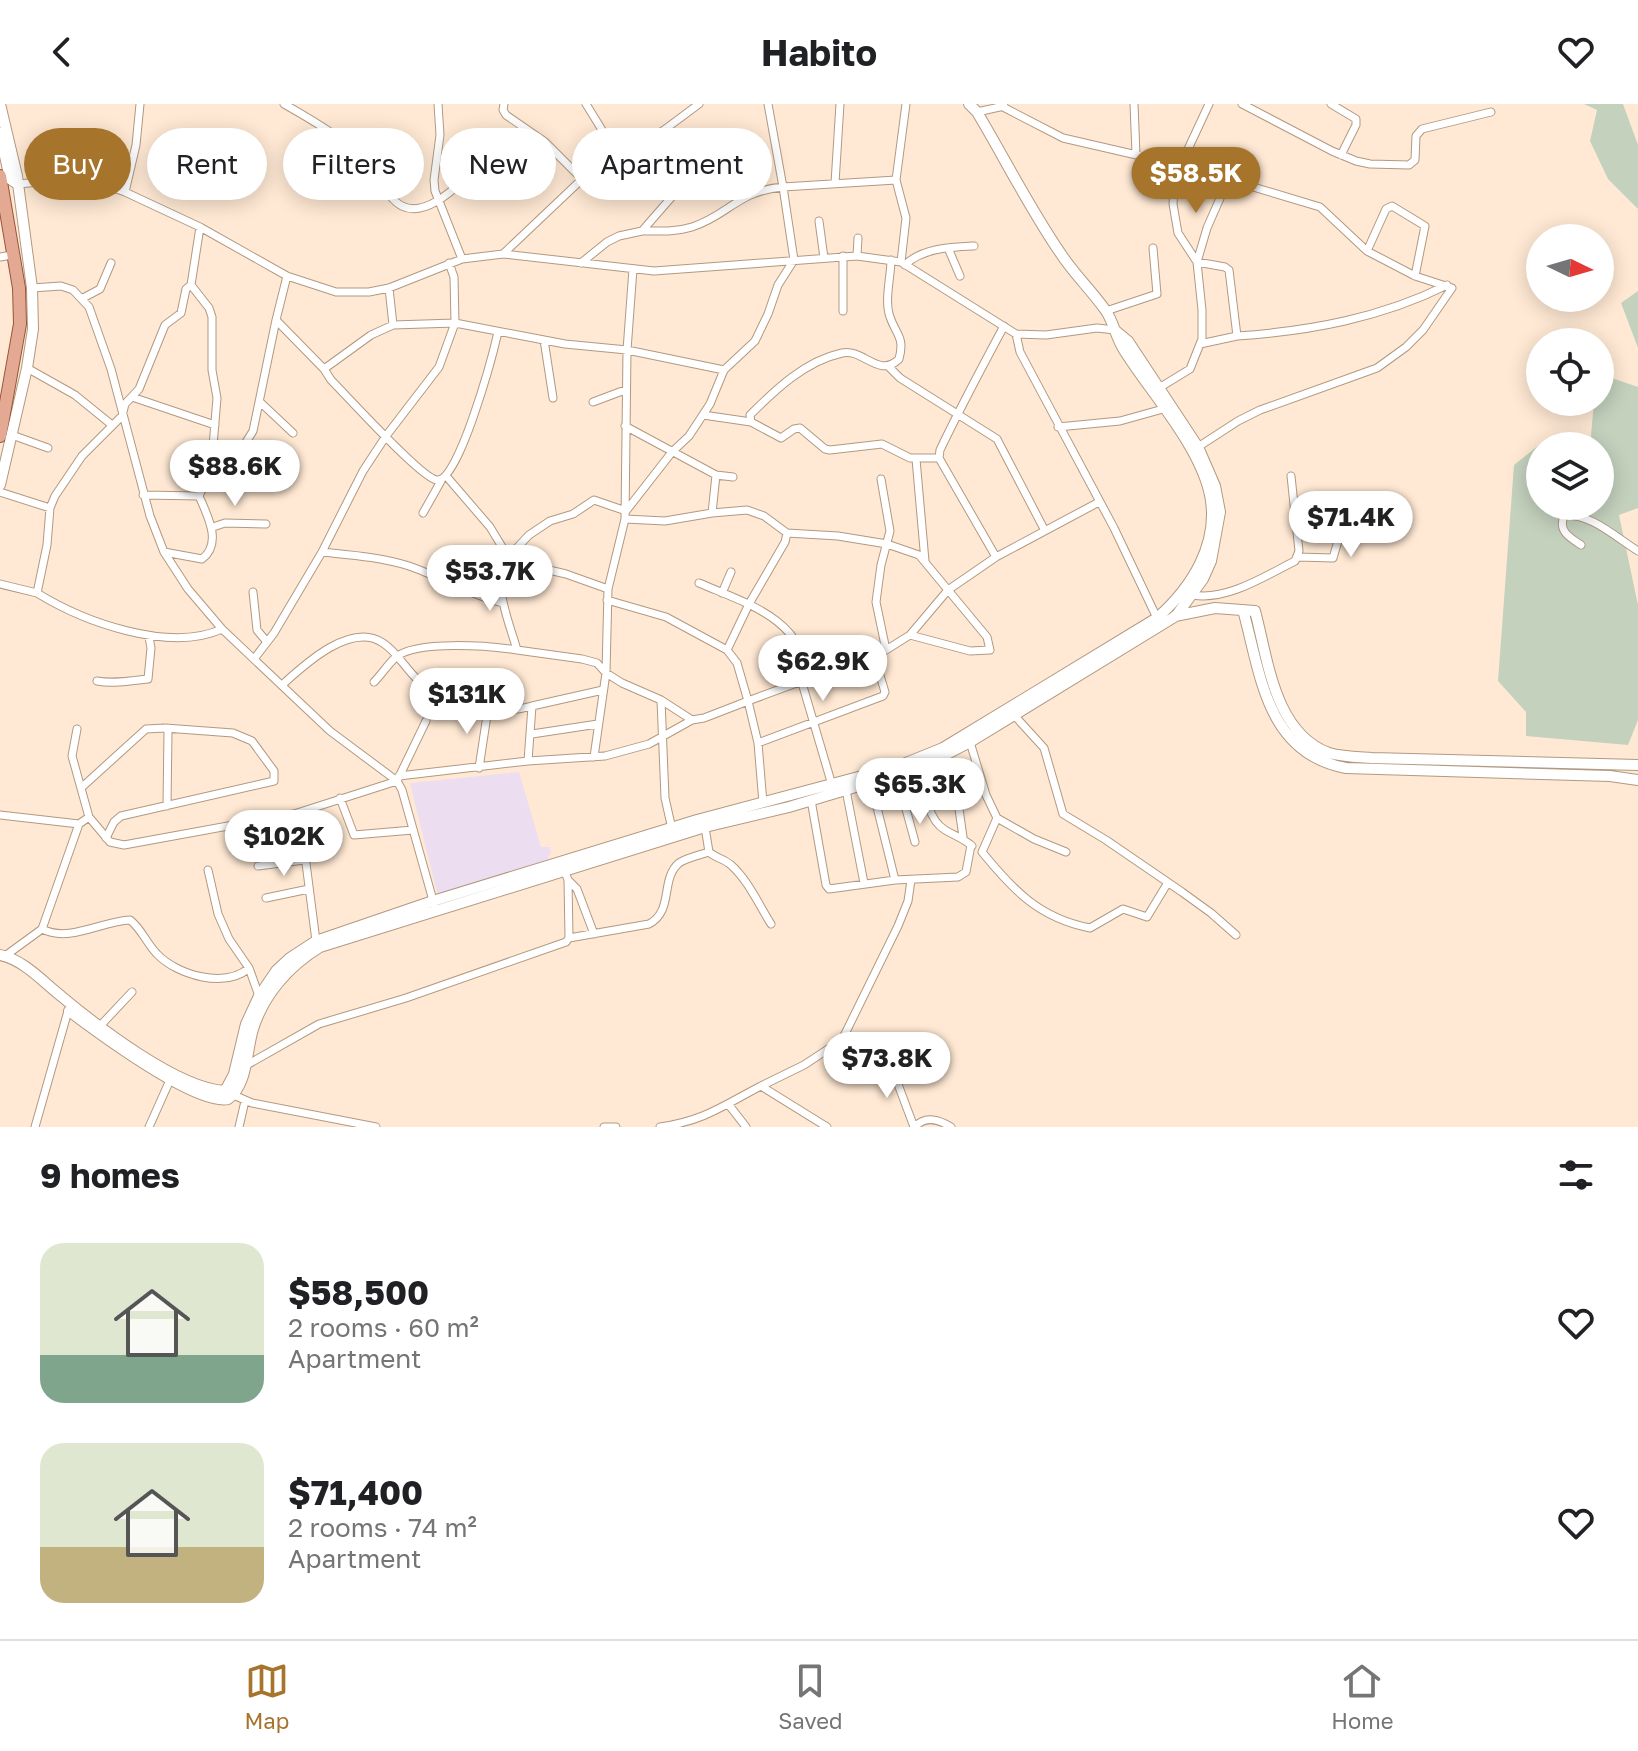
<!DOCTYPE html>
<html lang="en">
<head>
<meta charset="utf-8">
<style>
  :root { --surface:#fff; --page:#f6f6f6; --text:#202124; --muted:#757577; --line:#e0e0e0; --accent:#a7742c }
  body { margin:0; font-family:"Golos Text",sans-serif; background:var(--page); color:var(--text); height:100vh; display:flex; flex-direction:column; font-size:30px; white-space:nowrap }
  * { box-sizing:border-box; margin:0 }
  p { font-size:26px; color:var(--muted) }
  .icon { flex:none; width:44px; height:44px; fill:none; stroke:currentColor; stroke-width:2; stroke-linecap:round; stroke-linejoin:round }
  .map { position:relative; height:1023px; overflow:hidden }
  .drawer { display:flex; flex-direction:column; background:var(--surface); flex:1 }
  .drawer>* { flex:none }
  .top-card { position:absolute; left:24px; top:24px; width:800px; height:72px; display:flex; gap:16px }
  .needle { width:52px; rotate:95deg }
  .controls { position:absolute; left:1526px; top:120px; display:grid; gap:16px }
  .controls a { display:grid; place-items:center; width:88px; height:88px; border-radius:50%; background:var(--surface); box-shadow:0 4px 20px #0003; font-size:40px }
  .price { position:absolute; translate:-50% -68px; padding:0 18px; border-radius:28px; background:#fff; color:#222; font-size:26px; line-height:52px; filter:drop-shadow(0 2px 4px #0008) }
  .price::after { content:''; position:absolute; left:50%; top:48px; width:24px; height:18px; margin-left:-12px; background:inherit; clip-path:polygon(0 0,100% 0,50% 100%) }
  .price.on { background:var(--accent); color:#fff }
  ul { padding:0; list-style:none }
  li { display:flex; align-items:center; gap:24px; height:200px; padding:0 40px }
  li span { display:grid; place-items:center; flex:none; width:224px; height:160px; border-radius:24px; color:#555 }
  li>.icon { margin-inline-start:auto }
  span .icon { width:96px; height:96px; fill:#fffc; stroke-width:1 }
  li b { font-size:34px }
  h2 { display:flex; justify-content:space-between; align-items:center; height:96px; padding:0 40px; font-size:34px }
  .pill { padding:0 28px; border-radius:36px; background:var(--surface); box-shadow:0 4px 20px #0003; font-size:28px; line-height:72px }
  .pill.on { background:var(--accent); color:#fff }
  header { display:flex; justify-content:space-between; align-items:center; height:104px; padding:0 40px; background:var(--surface); font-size:36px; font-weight:700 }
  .menu { display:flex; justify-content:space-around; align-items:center; height:112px; border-top:2px solid var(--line); background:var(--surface); font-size:22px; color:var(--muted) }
  .menu a { display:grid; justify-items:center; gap:4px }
  .menu .on { color:var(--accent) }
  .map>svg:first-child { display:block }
  .medical { fill:#ecddf0 }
  .green { fill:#c3d1bd }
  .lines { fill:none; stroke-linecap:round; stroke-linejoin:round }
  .street-casing { stroke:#b29980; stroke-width:9 }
  .secondary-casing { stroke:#b29980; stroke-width:12 }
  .primary-casing { stroke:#985538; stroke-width:14 }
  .street { stroke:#fff; stroke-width:7 }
  .secondary { stroke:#fff; stroke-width:10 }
  .primary { stroke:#e4a992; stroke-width:12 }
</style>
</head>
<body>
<header><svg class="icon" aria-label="back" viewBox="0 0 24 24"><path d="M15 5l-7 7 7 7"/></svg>Habito<svg class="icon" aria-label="heart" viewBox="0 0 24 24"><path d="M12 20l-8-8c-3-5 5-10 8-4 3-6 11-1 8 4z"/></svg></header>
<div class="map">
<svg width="1638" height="1023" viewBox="0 0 1638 1023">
  <rect width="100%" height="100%" fill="#ffe9d4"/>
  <path class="medical" d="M519,668L541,743H550L551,750L548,752V757L438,793L410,679Z"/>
  <path class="green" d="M1584,0H1623L1638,41V105L1608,75L1590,37L1597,6Z
    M1638,187V244L1621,199Z
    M1600,270L1638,283V404L1619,411L1638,501V616L1628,641L1526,632V608L1498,577L1514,361L1544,337L1557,342H1540V402H1600V342H1590L1594,298H1600Z"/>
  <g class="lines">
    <defs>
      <path id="street" d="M284,0C314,17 347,36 370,63C380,74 388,95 402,102C426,114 456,83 472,69
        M438,0L440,31L434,76L435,87L462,155
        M504,0L503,6L506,11L545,38L582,75
        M586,0L618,52
        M1134,0L1136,50
        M1242,0L1332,47L1356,57L1370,60L1409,61L1415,56L1416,32L1422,25L1491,8
        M1331,0L1356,15V21L1341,51
        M1003,3L1063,34L1180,61L1320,103L1367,147L1415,172L1452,184L1423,226L1406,243L1377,264L1260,306L1238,317L1198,343
        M977,8L1004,2
        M664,26L701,69L720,64
        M735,56L720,64L738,96
        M896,76L906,114L901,158
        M835,79L840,0
        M18,80L60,76L105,81L125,88L200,123L287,172L336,188H369L389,184L462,155L503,150L654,167L857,152L901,158L1016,230L1046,231L1097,224L1115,226
        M125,88L136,41L140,0
        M819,117L824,154
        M200,123L191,181L186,185L181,209L165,221L139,285L125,300L122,312L82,352L55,392L50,404L47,441L37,489C84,518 169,549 222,525
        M642,127C659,127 676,128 692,123C729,111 737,87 783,83L768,0
        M948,144L960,172
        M1367,147L1386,105L1392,102L1425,122L1415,172
        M503,150L579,78L664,26L699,0
        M843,152V207
        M857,152L858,134
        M0,153L12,151
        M891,156C891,172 884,197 890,213C896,231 905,233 899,255C879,275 863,244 842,249C805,257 775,286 750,311L751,318L781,334L794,325L800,324L825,345L830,346L882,340L910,354H939L940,346C960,304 982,263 1004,222
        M449,159L454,173L455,219L565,240L627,246L625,415L608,485L606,569L594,653
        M581,159L607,138L619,132L642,127L676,88L701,69
        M905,161C922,144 951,143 974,142
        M633,165L627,246L724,266
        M287,172L276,216L324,265
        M32,184L61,182L73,186L89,203L111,265L150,412L164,448L188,485L222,525L330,627L397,677L402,686L434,800
        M389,184L393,221L371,231L324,265L331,276C347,292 422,375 437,376C459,378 493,250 498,228
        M83,194L100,185L111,159
        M1106,207L1157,190L1153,144
        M1016,230L1020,248L1114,424L1157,514
        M1237,232C1310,227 1381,214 1447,181
        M544,236L553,294
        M1200,240L1237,232L1229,166L1225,163L1197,158L1207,124L1228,76
        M889,263L900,274L997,335L1044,425
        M27,264L75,291L112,321
        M1159,284L1190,265L1202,235V206L1197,158L1178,129L1173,100L1175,73L1209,0
        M132,293L215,321
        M260,298L293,329
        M593,298L625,286
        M703,311L751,318
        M625,322L716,371
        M1058,323L1120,317L1163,305
        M12,331L48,344
        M939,354L996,453
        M916,355L925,457
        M230,364H261
        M211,366L230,364L253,327L276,216
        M447,373L490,423L507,451C491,479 509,517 517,546L582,555L597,559L606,569L622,579L661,596L665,694L672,725
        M881,375L890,427L881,461L876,498L886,546
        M0,388L50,404
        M143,391L199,392L211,366L217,294L212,266V213L209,204L191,181
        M423,409L441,377
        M712,409L716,371L733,373
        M625,415L665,417L712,409L747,406L764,412L787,429L838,432L887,440L919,451L987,533L990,546L970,547L910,531
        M213,423L225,419L266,420
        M1581,441C1569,433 1558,427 1564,412C1588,407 1618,435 1638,447
        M164,448L202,455C223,439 207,411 199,392
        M322,448C351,451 381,453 409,462C441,473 470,491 503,499
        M513,448L532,462L566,470L608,485
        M507,451L513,448L529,431L550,417L573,410L594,396L626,407L672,348L689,332L710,300L724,266L755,237L768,210L778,181L794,156L783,83L896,76L906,0
        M1298,453L1333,454L1351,393
        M699,479C748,500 804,515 808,576
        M0,480L37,489
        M253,488L257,526L267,538
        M722,489L731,468
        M1193,491C1227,497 1265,472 1295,457L1299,447L1291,372
        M607,496L666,513L727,546L749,500L785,438L787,429
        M727,546L737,559L748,597L886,546L910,531L948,486L996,453L1099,398
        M254,555L274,529L322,448L363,367L386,332L439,263L455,219L393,221
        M97,577C113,580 131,577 148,575L151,544L149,533
        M374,578C381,571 388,560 396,553C417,536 490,542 517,546
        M802,579L832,681
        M282,581C304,561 351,517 383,539C397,548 405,564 417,575C445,603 495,613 532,602L528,657L605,652L649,640L692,616L704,614L748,597L758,639L763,699
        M661,596L692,616
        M532,602L603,586
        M1014,611L1044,644L1063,710L1106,736L1182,788L1211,809L1236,831
        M77,625L72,652L89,713
        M532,630L598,620
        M970,638L986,691L997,714L982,748C1013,786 1039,814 1090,824L1123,805L1147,813L1167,780
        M758,639L883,592L885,588L874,552
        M946,652L955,677L963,733
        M922,661C925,681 925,714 945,726C955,732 963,734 972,742
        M479,664L488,605
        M399,672L528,657
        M897,672L915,738
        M871,679L895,776
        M81,684L146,625L165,624L168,627L167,702
        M846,686L864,779
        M340,694L354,731L413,726
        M811,696L826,781L829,785L895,776L958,773L966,768L971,741
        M294,710L397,677L426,617
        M0,711L79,720L89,713L110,738L124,741L294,710L299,716L302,728L316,837
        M997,714L1034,735L1066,748
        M79,720L42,825C69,839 102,817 130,816C141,824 147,840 157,850C177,871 225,885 249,864
        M705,723L709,748C716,754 724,755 731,761C748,776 759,801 771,820
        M106,734L114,718L121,712L274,677V667L252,637L233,629L165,624
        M258,762L304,756
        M208,766L218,810L229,835L249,864L259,892
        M568,776L577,785L594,830
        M266,794L309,785
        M569,834L649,820C674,807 660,775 679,759C686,754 700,751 709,748
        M5,852L42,825
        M100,922L132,888
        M894,959L899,983L914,1023
        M245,962L319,920L406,894L566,838L569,834L568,776L564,765
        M761,982L804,961L842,936L898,822L908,797L911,776
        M231,990L252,999L376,1023
        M729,1001L746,1023
        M35,1023L68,907
        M149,1023L170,976
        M239,1023L245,997
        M604,1023H616
        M660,1023C704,1017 724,1001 761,982L827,1023
        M915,1023C925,1011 940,1016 951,1023"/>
      <path id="secondary" d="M0,29L10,75L16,79
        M0,381L27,264L33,225L32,184L17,72L0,0
        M1243,506C1261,571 1266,649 1346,664L1610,672L1638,676
        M1175,512L1215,504L1255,507C1268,555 1274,629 1329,649C1343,653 1357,653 1372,654L1638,661
        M0,851C24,856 42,877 61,892C97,922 178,985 225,987L234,970L246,920L259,892L276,867L290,854L316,837L433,797L697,716L896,663L943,644L1157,514C1191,484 1220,440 1210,391C1200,342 1151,289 1124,246C1116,234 1114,219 1106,207C1092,187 1074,170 1061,150C1030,105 1005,55 977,8L969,0
        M69,907C97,928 196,1002 228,995C248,980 246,948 253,925C264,890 289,862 320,843L705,723L789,703L922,663L970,638L1176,512L1203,475L1211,457L1220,408L1215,382L1198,343L1128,237L1116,227"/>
      <path id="primary" d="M0,72L19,184L20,220L0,332"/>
    </defs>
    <use href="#street" class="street-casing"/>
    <use href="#secondary" class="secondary-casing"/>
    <use href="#primary" class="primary-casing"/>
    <use href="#street" class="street"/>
    <use href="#secondary" class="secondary"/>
    <use href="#primary" class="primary"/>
  </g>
</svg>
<div class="controls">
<a><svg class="needle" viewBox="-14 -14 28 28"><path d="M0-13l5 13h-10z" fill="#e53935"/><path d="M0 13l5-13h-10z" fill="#757577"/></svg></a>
<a><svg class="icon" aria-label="locate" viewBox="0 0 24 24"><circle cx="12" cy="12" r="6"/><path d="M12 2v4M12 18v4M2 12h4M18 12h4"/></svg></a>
<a><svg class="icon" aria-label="layers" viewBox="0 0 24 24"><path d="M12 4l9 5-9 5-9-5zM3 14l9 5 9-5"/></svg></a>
</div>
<b class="price on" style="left:1196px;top:111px">$58.5K</b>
<b class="price" style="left:235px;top:404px">$88.6K</b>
<b class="price" style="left:1351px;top:455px">$71.4K</b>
<b class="price" style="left:490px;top:509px">$53.7K</b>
<b class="price" style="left:823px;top:599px">$62.9K</b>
<b class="price" style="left:467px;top:632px">$131K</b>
<b class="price" style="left:920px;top:722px">$65.3K</b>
<b class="price" style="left:284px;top:774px">$102K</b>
<b class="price" style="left:887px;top:996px">$73.8K</b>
<div class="top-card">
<a class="pill on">Buy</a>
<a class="pill">Rent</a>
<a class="pill">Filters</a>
<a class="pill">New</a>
<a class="pill">Apartment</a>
</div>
</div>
<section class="drawer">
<h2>9 homes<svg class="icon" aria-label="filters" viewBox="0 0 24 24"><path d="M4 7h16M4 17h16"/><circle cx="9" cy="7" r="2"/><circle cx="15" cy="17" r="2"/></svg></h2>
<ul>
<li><span style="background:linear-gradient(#dfe7d0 70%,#7fa58c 0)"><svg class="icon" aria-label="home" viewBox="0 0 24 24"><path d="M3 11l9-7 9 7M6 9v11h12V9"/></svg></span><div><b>$58,500</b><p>2 rooms · 60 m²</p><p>Apartment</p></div><svg class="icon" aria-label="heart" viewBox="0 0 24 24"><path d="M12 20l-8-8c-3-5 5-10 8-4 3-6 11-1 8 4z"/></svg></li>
<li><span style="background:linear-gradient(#dfe7d0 65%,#c2b280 0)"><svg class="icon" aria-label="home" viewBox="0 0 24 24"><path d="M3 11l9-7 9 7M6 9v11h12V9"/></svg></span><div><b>$71,400</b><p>2 rooms · 74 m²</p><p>Apartment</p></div><svg class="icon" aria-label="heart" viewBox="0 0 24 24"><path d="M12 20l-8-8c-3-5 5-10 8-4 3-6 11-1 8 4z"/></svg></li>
</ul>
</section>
<nav class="menu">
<a class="on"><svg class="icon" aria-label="map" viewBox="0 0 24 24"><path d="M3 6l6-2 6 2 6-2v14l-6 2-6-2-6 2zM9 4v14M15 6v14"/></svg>Map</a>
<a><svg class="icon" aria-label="saved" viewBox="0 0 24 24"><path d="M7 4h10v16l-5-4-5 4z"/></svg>Saved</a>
<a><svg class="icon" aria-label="home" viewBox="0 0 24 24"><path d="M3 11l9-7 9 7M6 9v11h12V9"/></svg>Home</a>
</nav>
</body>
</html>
